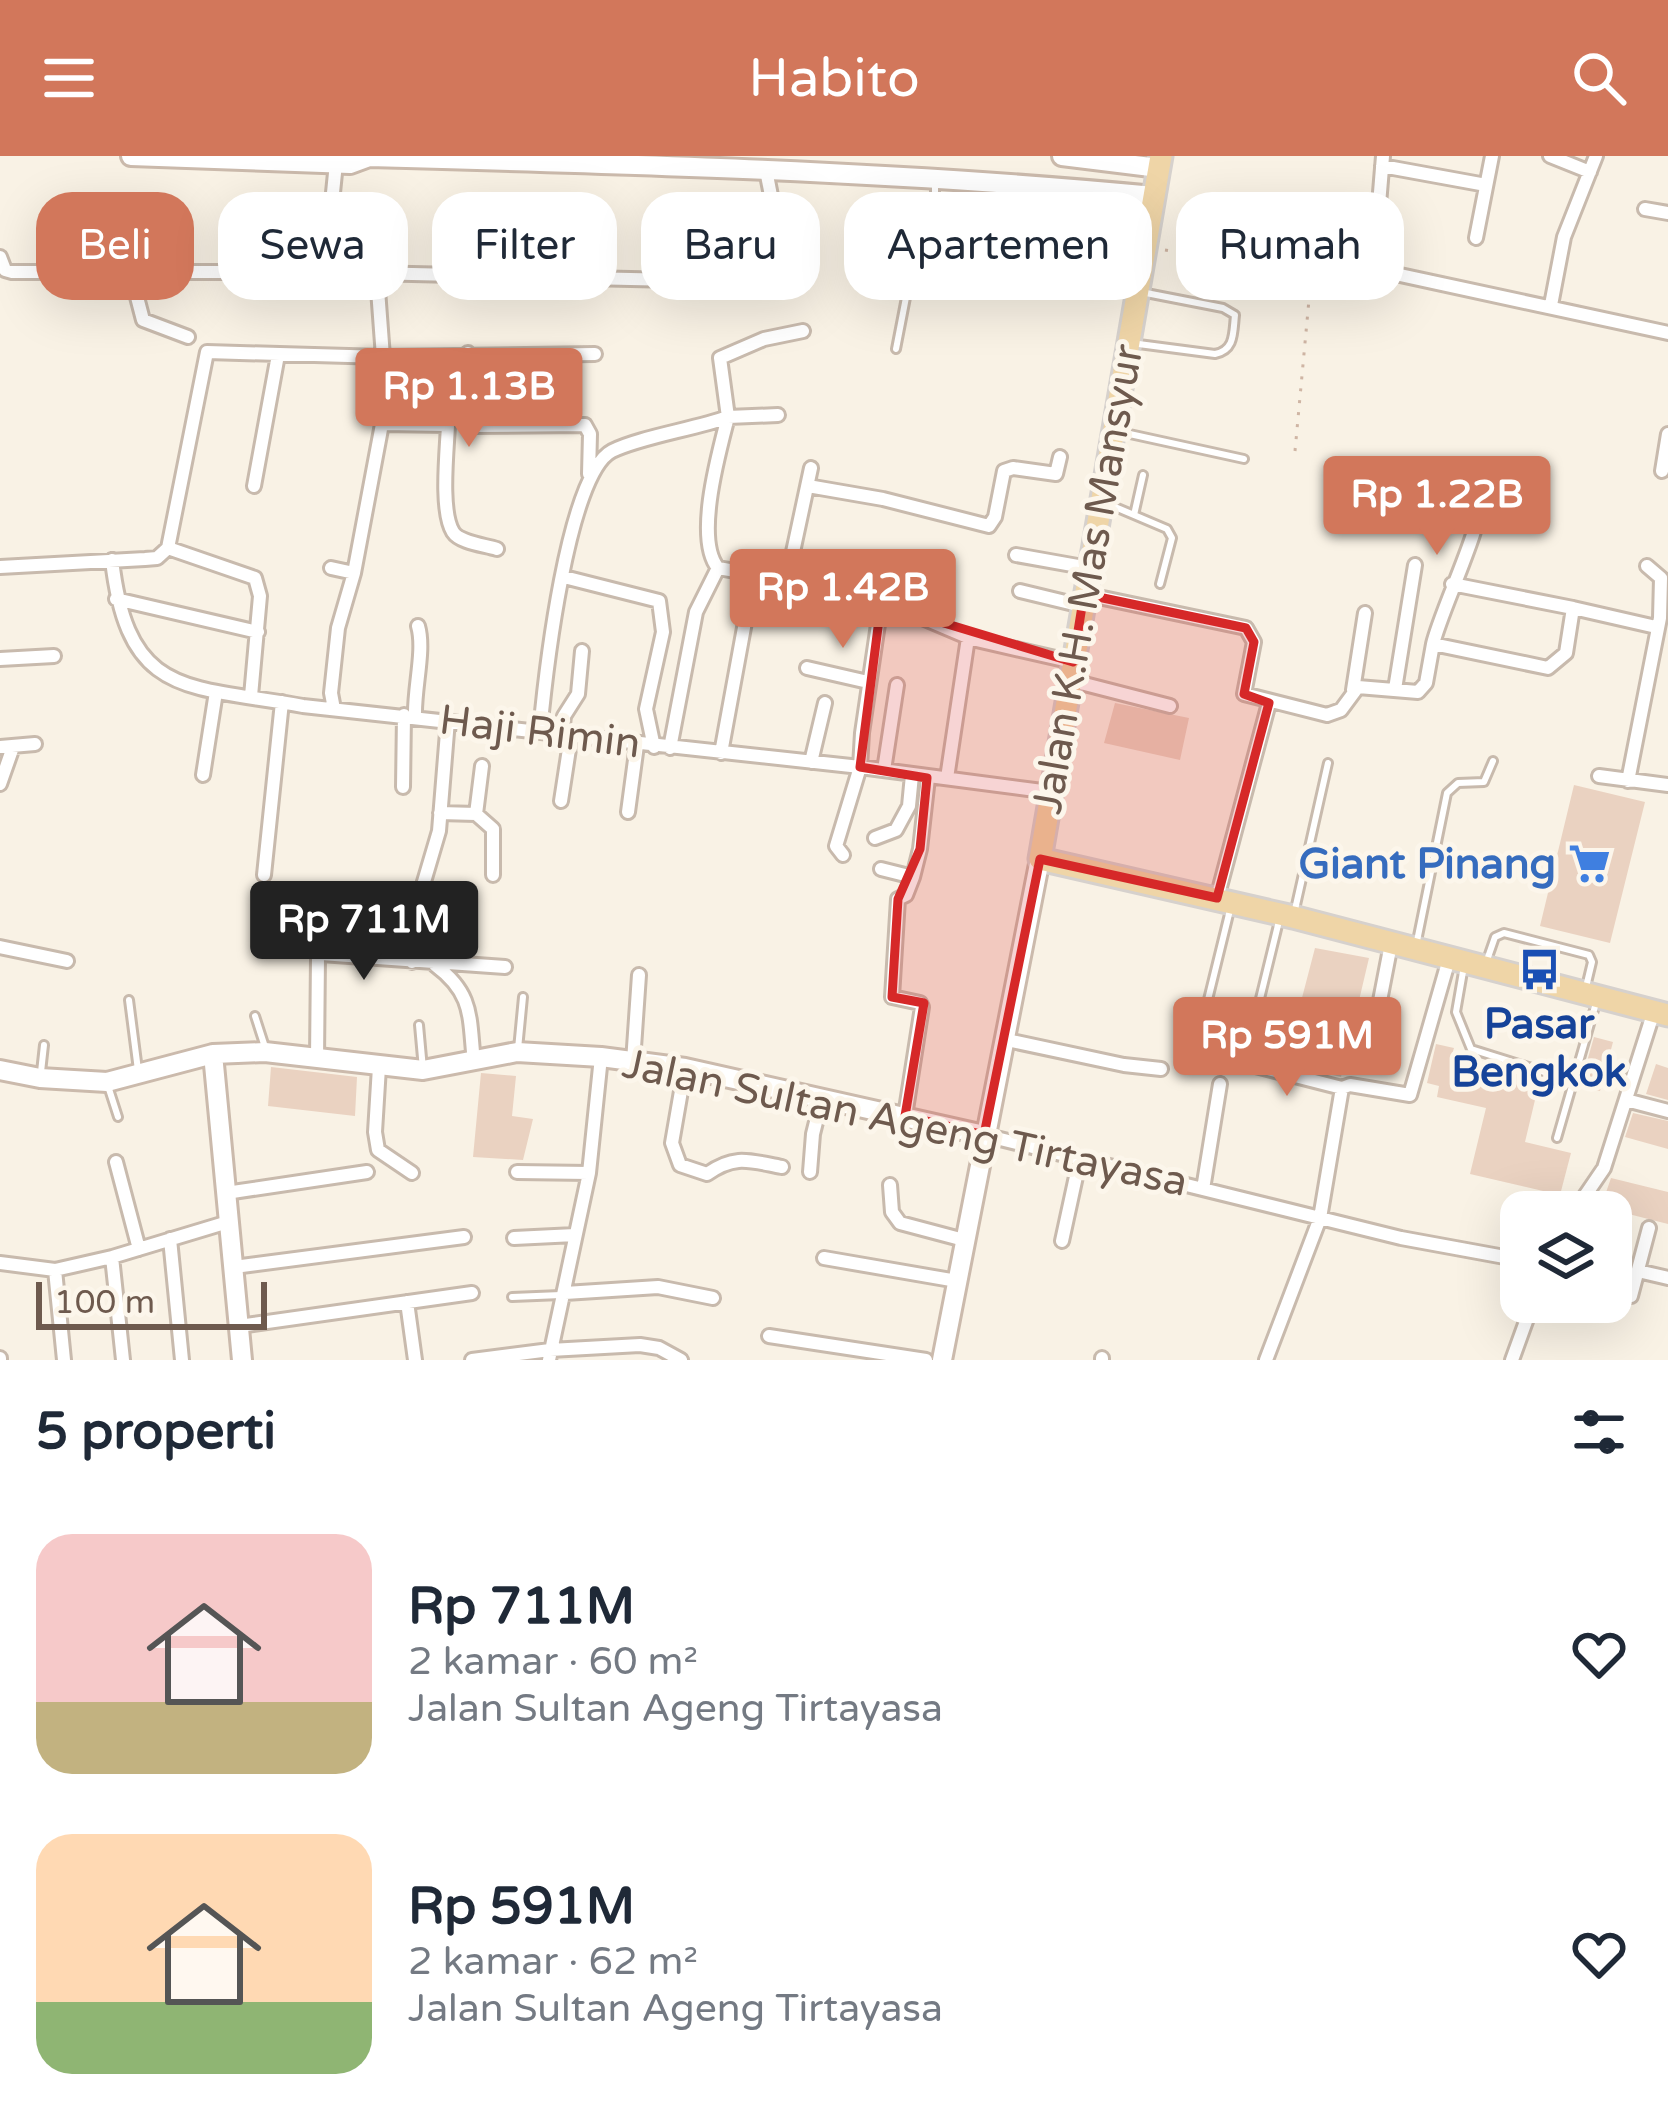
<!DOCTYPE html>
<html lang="id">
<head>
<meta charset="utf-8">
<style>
  :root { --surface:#fff; --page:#f6f6f7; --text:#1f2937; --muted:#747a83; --accent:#d2775b }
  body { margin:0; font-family:"Varela Round",sans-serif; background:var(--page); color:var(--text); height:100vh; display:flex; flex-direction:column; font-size:45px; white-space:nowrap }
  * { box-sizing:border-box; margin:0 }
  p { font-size:39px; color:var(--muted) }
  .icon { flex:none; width:66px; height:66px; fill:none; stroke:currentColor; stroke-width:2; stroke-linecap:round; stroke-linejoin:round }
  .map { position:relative; height:1204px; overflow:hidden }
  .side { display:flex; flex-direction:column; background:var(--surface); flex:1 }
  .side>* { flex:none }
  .guide { position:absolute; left:36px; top:36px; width:1596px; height:108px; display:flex; gap:24px }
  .controls { position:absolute; left:1500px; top:1035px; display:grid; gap:24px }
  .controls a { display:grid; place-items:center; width:132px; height:132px; border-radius:24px; background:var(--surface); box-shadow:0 12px 48px #0002; font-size:60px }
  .scale { position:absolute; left:36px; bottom:30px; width:231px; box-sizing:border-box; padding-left:12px; border:6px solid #6e5a4e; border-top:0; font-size:33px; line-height:42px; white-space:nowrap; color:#6e5a4e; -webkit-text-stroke:9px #fcf6eb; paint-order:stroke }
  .price { position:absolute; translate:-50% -102px; padding:0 27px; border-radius:12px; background:var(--accent); color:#fff; font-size:39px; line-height:78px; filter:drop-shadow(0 3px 6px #0008) }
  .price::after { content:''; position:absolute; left:50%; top:72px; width:36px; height:27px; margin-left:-18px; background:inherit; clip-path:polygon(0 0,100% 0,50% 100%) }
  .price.selected { background:#222; color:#fff }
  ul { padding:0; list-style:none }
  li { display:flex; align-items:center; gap:36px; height:300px; padding:0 36px }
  li span { display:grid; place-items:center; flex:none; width:336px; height:240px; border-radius:36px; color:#555 }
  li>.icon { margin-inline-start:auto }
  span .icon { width:144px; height:144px; fill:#fffc; stroke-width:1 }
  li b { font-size:51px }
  h2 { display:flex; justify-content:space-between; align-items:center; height:144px; padding:0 36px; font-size:51px }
  .tag { padding:0 42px; border-radius:36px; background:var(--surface); box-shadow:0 12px 48px #0002; font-size:42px; line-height:108px }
  .tag.selected { background:var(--accent); color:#fff }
  header { display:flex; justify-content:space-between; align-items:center; height:156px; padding:0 36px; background:var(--accent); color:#fff; font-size:54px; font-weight:600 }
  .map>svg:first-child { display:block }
  .building { fill:#ead2c1 }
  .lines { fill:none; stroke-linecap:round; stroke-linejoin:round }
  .lane-casing { stroke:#c8baad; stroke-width:12 }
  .street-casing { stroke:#c8baad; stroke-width:18 }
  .secondary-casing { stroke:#cbbaac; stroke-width:24 }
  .primary-casing { stroke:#d6d1cd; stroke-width:27 }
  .path { stroke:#cfb5a4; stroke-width:3; stroke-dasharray:3 9; stroke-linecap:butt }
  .lane { stroke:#fff; stroke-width:6 }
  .street { stroke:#fff; stroke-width:12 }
  .secondary { stroke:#fff; stroke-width:18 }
  .primary { stroke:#efd5a7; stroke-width:21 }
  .marked { fill:#d62828; fill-opacity:0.2; stroke:#d62828; stroke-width:9; stroke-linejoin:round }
  .labels { text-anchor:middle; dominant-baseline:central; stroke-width:10; stroke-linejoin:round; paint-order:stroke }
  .street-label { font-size:42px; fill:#6e5a4e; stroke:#fcf6eb }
  .shop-label { font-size:42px; font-weight:bold; fill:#366cbe; stroke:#fcf6eb; text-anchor:end }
  .transit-label { font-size:42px; font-weight:bold; fill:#164399; stroke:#fcf6eb }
</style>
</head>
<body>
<header><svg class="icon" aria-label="menu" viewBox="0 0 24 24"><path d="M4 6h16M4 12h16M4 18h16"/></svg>Habito<svg class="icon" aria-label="search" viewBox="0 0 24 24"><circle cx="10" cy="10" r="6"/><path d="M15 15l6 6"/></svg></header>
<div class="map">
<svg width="1668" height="1204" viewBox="0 0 1668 1204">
  <rect width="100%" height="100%" fill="#f9f2e5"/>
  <path class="building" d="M1115,547L1189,562L1180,604L1104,587Z
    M1574,629L1645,646L1610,787L1540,770Z
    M1315,792L1369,802L1341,921L1285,907Z
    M1594,881L1613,886L1600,935L1580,930Z
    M1436,888L1454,892L1451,901L1540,923L1525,986L1571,997L1560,1039L1470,1018L1486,952L1437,941L1439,930L1427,927Z
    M1656,908L1668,912V944L1646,938Z
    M271,911L357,921L355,960L268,950Z
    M481,917L516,920L512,960L533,963L523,1004L473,1001Z
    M1633,957L1668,965V993L1625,981Z
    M1611,1022L1668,1036V1068L1601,1051Z"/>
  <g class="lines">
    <defs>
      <path id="lane" d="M1131,187L1215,198C1235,194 1233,177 1235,159L1223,152L1141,136
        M896,193L909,126L914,116L935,100V24
        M1116,275L1244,303
        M1348,308L1473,335
        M1108,348L1167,373L1172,382L1160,428
        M1134,359L1143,319
        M1231,750L1203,864L1207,869L1253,877
        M1294,758L1328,607
        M1417,785L1447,637L1458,627L1484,626L1493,605
        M1486,807L1495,781L1504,777L1589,799L1592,806L1586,831
        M1464,810L1456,856L1471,893L1573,925
        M129,844L138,914
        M255,860L265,891
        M419,869L423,913
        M518,893L523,841
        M1245,904L1279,765
        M41,916L44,889
        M108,930L118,961
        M1557,982L1596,847
        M512,1141L561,1139"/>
      <path id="street" d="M1383,0L1374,109L1377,114L1668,177
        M1550,0L1590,16
        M1382,10L1486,29
        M766,14L787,122
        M1645,53L1668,57
        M1476,82L1492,0
        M1039,89L1145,91
        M0,101L5,114L12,116H325L766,126
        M1053,113L1140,116
        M325,116L336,7
        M131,118L143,164L188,181
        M1551,149L1564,81L1596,0
        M468,197L470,270L585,269L590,278L589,318
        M778,259L728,261C719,296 694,383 718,412L787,424
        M382,268L448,269C447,294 440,355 453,376C460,387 485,389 497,393
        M811,312L787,424L913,458L972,483L1073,506
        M1662,315L1668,278
        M254,330L278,199
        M808,330L883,343L989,370L995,361L1004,315L1013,312L1056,318L1060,301
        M1474,336L1480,342C1484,367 1441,454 1433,488L1548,512L1566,497L1573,452L1656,471
        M168,392L255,422L260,440L251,540
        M1016,399L1089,412
        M112,404C128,543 188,529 303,550L860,611L1050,636
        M0,411L145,403L157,402L168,392L207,196L383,201L595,198
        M331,412L354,417
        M564,421L659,445L663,476L646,553L654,591
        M1452,428L1573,452
        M1020,435L1082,450
        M1084,438L1246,472L1254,486L1244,538L1327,559L1341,554L1358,531L1418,536L1426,527L1433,488
        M116,443L258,476
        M0,503L54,500
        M807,512L868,526
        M1069,524L1170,550
        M1395,533L1415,409
        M1353,534L1365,457
        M334,553L331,537L338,472L354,417L382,268L383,201L377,120
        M415,560C414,532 425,494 418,470
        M540,576C545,523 567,318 612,295C640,281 695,273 728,261L720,202L764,183L803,175
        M562,578L564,560L578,538L582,495
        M0,591L35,588
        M670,592L696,456L718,412
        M721,597L754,417
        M811,606L825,547
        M884,614L897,529
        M203,619L216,536
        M1599,620L1668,629
        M947,622L968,482
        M1628,625L1660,462L1661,422L1647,410
        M0,628L13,591
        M403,631L404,559
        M561,645L571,580
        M628,656L637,589
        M440,657L476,658L493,673V719
        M476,658L482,610
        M875,682L896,674L909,650L912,619
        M843,699L836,690L860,611L862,577L881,448
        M881,713L913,721L920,693L928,622
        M264,719L282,546
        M1217,742L1269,547
        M329,748L413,763
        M0,791L67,805
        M412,806L413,763L439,675L448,564
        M435,809C474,838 469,861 474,906
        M1373,881L1391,788
        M1007,884L1124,909L1161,913
        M317,903L318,801L321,798L505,811
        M633,906L639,819
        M1244,907L1342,932L1350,929L1410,939L1449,803
        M379,911L375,976L378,994L412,1017
        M685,912L672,987L680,1009L707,1018C735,998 750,1005 782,1011
        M1626,944L1668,955
        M905,960L922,851L920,847L892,841L898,743L906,739L913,721
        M984,979L1401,1082L1521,1104
        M116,1006L139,1093
        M517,1016L589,1017
        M810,1016L813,978L822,942
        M890,1029L892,1056L900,1067L964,1084
        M1203,1033L1220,928
        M226,1037L367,1016
        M1574,1056L1604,1012L1654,855
        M514,1082L575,1079
        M170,1083L182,1204
        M1062,1085L1080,1002
        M112,1101L123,1204
        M824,1102L957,1125
        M0,1107L55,1114L112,1101L228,1066
        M234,1111L464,1081
        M55,1114L64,1204
        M1638,1115L1668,1122
        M565,1137L658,1131L713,1142
        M1611,1140H1631L1649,1072
        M407,1146L415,1204
        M239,1170L472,1137
        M769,1180L926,1204
        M0,1202V1204
        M472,1204L550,1194L640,1189L659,1192L681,1204
        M549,1204L589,1017L601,901
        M1102,1204V1202
        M1266,1204L1320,1062L1342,932
        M1512,1204L1533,1146"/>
      <path id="secondary" d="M131,0L350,8L369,1C631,8 893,15 1154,40
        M1062,0L1159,12
        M213,898L242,1204
        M0,914L40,922L107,926L213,898L265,896L423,914L517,896L601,901L685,912L984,979
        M942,1204L1040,703"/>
      <path id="primary" d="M1161,0L1040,703L1293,761L1668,859"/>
    </defs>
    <use href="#lane" class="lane-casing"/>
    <use href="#street" class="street-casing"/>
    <use href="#secondary" class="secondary-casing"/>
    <use href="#primary" class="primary-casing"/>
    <path class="path" d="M1165,94L1311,121L1362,111
      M1295,295L1311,122"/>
    <use href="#lane" class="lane"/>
    <use href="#street" class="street"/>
    <use href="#secondary" class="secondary"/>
    <use href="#primary" class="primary"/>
  </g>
  <path class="marked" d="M1084,438L1246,472L1254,486L1244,538L1269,547L1217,742L1040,703L984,979L905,960L924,847L892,841L898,743L920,693L927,622L860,611L881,448L1073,506Z"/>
  <defs>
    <symbol id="supermarket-bare" viewBox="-9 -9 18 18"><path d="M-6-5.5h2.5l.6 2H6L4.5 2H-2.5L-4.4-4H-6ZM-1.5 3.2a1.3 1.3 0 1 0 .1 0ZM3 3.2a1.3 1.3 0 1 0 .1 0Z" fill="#3f7fe0" stroke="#fcf6eb" stroke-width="2.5" paint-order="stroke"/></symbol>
    <symbol id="bus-bare" viewBox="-9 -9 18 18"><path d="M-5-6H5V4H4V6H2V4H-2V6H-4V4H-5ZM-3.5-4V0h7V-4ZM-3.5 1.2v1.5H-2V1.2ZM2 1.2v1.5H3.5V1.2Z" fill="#1a4fb4" stroke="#fcf6eb" stroke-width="2.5" paint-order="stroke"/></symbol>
  </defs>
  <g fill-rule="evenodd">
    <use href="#supermarket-bare" x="1560" y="678" width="59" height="59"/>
    <use href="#bus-bare" x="1510" y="784" width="59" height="59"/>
  </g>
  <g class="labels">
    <g class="street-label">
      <text transform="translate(1088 423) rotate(-80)">Jalan K.H. Mas Mansyur</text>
      <text transform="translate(540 576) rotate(7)">Haji Rimin</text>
      <text transform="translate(905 967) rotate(12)">Jalan Sultan Ageng Tirtayasa</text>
    </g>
    <g class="shop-label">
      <text x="1556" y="708">Giant Pinang</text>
    </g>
    <g class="transit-label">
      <text x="1539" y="868">Pasar<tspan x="1539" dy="48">Bengkok</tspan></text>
    </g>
  </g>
</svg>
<div class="controls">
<a><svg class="icon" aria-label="layers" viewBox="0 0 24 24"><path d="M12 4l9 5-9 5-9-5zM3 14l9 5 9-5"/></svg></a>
</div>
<div class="scale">100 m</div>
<b class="price" style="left:469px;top:294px">Rp 1.13B</b>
<b class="price" style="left:1437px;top:402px">Rp 1.22B</b>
<b class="price" style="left:843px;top:495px">Rp 1.42B</b>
<b class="price selected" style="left:364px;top:827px">Rp 711M</b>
<b class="price" style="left:1287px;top:943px">Rp 591M</b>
<div class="guide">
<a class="tag selected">Beli</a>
<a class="tag">Sewa</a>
<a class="tag">Filter</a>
<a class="tag">Baru</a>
<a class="tag">Apartemen</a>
<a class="tag">Rumah</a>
</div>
</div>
<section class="side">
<h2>5 properti<svg class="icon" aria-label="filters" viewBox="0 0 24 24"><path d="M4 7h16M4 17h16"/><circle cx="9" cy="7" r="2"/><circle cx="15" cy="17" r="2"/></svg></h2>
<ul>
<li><span style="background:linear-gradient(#f6c9c9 70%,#c2b280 0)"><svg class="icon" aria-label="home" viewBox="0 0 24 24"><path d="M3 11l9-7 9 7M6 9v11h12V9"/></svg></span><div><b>Rp 711M</b><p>2 kamar · 60 m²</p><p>Jalan Sultan Ageng Tirtayasa</p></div><svg class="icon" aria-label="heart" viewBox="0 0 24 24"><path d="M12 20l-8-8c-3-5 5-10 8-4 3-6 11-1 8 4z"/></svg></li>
<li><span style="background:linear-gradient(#ffd9b3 70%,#8fb573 0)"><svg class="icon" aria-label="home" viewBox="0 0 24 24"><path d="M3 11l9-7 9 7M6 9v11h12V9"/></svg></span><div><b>Rp 591M</b><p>2 kamar · 62 m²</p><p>Jalan Sultan Ageng Tirtayasa</p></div><svg class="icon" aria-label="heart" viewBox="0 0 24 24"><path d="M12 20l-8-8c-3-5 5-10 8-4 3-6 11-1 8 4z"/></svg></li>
</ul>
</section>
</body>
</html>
